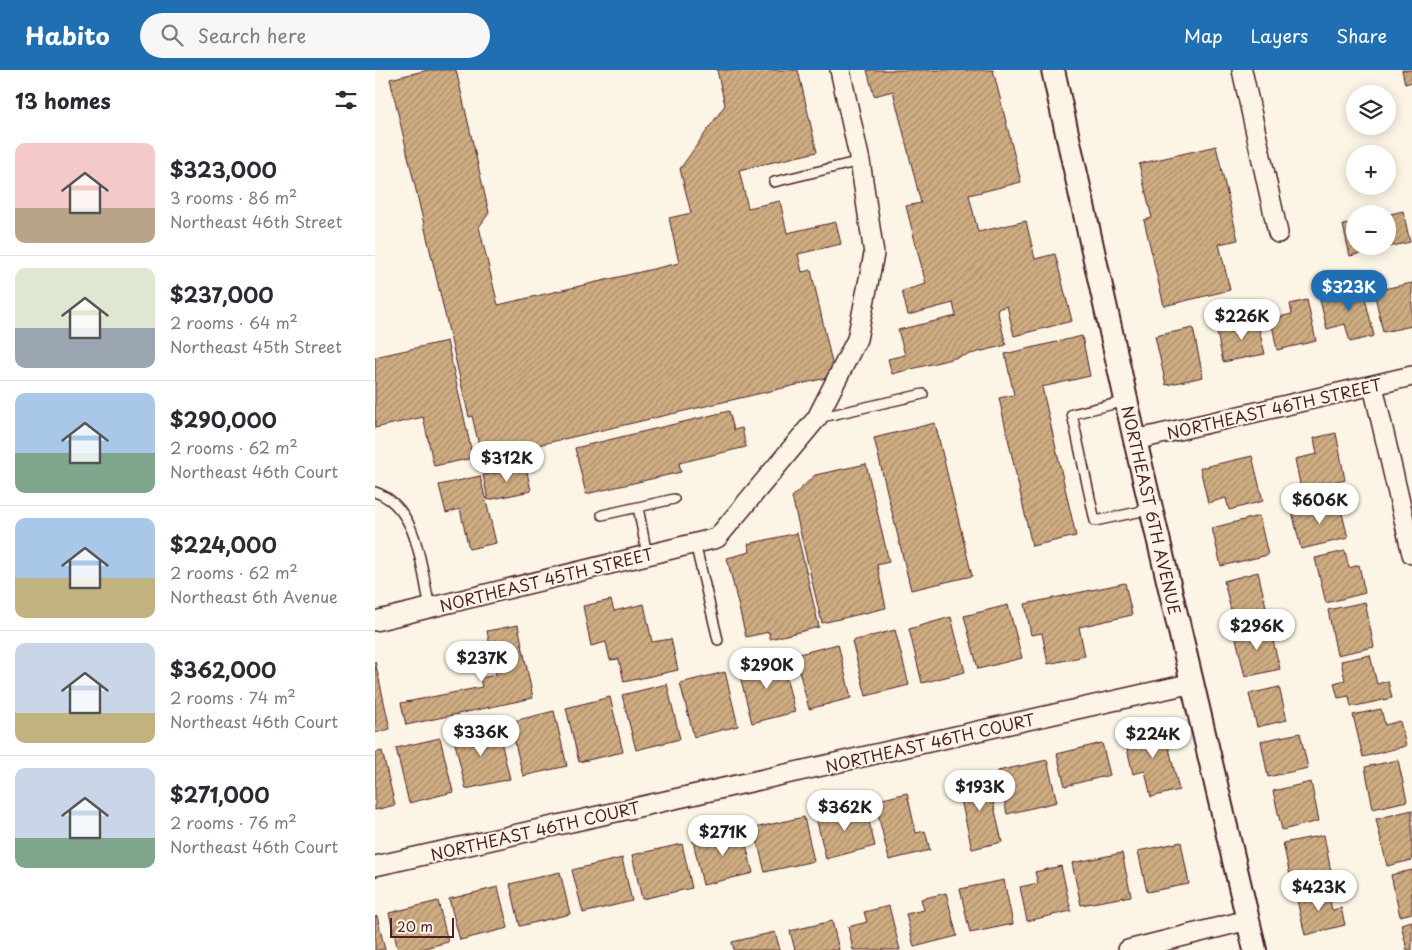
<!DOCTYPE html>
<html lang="en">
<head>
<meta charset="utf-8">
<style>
  :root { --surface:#fff; --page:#f7f7f7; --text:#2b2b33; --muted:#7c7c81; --line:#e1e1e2; --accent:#1f6fb2 }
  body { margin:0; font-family:"Playpen Sans",sans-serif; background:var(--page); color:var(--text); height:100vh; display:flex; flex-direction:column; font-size:19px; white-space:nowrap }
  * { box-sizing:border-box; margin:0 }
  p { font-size:16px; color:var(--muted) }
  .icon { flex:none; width:28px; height:28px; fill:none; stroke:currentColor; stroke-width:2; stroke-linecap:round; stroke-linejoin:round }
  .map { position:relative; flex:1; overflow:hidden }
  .sheet { display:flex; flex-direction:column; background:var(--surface); width:375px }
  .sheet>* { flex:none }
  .buttons { position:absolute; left:971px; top:15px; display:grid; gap:10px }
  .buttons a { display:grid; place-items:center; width:50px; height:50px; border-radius:50%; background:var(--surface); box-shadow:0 2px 12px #0003; font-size:25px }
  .scale { position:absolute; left:15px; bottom:12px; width:64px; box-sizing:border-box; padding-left:5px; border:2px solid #4a1f2b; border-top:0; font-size:14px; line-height:18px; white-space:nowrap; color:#4a1f2b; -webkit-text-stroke:4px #fcf5e5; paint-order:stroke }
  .price { position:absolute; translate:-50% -42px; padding:0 11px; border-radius:18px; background:#fff; color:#222; font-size:16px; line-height:32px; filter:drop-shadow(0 1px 2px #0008) }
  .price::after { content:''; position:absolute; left:50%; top:30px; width:15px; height:11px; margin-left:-8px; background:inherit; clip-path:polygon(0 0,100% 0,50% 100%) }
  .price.on { background:var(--accent); color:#fff }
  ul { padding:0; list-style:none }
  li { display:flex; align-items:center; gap:15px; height:125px; padding:0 15px }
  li+li { border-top:1px solid var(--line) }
  li span { display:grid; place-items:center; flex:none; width:140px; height:100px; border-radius:10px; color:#555 }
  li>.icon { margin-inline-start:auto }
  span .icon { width:60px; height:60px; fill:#fffc; stroke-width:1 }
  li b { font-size:21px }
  h2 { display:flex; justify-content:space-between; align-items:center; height:60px; padding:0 15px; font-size:21px }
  header { display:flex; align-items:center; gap:30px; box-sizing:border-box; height:70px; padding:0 25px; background:var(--accent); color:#fff }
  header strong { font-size:24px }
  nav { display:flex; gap:28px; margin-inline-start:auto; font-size:18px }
  .search { width:350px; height:45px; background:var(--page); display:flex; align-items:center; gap:12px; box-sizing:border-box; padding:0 18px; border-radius:28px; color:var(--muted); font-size:19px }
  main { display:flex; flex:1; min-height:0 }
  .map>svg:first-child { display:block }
  .building { fill:url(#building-hatch); stroke:#4a1f2b }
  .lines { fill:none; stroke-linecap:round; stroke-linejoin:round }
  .service-casing { stroke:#4a1f2b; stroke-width:12 }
  .minor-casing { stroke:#4a1f2b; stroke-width:22 }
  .tertiary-casing { stroke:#4a1f2b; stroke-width:26 }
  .service { stroke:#fcf5e5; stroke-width:9 }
  .minor { stroke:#fcf5e5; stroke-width:19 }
  .tertiary { stroke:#fcf5e5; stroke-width:22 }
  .labels { text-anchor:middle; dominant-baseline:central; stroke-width:4; stroke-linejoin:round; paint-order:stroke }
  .street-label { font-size:16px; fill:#4a1f2b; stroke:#fcf5e5 }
</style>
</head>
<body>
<header>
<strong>Habito</strong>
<div class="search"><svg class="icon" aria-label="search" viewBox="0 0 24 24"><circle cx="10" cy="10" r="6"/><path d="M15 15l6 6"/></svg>Search here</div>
<nav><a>Map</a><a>Layers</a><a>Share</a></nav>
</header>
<main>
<section class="sheet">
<h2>13 homes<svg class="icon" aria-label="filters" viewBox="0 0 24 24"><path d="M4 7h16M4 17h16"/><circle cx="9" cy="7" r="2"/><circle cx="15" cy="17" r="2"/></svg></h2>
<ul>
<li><span style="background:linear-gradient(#f6c9c9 65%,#b9a48a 0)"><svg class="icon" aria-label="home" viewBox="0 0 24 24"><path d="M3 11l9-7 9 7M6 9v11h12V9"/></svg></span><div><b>$323,000</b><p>3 rooms · 86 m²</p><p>Northeast 46th Street</p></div></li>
<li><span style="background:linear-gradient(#dfe7d0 60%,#9aa5b1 0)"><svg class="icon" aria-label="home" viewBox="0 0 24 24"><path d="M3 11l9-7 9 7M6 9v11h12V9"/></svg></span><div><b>$237,000</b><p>2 rooms · 64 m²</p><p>Northeast 45th Street</p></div></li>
<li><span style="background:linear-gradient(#a9c7e8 60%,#7fa58c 0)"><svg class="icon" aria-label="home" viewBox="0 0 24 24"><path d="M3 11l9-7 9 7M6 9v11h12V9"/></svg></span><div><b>$290,000</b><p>2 rooms · 62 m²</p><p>Northeast 46th Court</p></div></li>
<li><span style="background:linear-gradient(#a9c7e8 60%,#c2b280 0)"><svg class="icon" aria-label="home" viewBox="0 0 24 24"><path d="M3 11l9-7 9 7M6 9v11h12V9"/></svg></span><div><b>$224,000</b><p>2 rooms · 62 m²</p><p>Northeast 6th Avenue</p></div></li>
<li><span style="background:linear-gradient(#c9d6e8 70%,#c2b280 0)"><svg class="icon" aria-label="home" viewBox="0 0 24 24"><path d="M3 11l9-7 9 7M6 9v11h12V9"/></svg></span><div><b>$362,000</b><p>2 rooms · 74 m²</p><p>Northeast 46th Court</p></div></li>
<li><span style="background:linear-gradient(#c9d6e8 70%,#7fa58c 0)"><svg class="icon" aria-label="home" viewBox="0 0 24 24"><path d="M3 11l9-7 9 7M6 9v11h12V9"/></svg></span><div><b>$271,000</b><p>2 rooms · 76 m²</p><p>Northeast 46th Court</p></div></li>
</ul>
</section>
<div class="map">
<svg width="1037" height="880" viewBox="0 0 1037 880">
  <defs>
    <pattern id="building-hatch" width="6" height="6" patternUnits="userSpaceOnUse" patternTransform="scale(1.25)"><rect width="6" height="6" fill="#cfad82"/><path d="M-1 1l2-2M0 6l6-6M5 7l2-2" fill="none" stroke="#aa8c6b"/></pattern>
  </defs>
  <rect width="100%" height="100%" fill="#fcf5e5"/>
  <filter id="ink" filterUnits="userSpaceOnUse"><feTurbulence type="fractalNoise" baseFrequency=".02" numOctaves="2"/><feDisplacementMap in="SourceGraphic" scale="10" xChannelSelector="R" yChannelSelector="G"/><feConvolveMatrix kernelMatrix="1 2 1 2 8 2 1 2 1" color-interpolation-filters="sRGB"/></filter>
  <g filter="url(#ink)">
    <path class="building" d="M53,0H81L114,143L104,157L123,235L304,193L294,148L316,143L305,99L350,35L342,0H423L442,82L364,100L373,138L405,131L412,163L461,152L466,174L423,184L427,202L436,200L460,306L107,388L97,346L94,347L15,9Z
      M492,0H618L646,112L594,125L603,162L651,151L660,189L680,184L697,251L639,266L632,236L622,239L631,275L517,304L513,289L530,285L523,260L581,246L578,233L533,245L527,221L551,214L531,136L546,133L518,21L499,26Z
      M1027,0H1037V12L1030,14Z
      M841,76L863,170L844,174L855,220L789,236L769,150L777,148L764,94Z
      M1028,141L1035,172L975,186L968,155L980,152V176H1012V145Z
      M986,211L999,266L975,272L970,254L952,259L945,230L968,224L966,216Z
      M1037,213V256L1008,262L999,221Z
      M932,230L941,271L902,280L896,249L917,244L915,234Z
      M880,243L890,284L848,292L842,262L868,257L867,246Z
      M818,258L828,307L791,315L780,266Z
      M707,266L715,306L667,317L701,466L657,476L624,328L639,325L630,284Z
      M72,271L98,388L59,396L48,347L0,358V287Z
      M354,341L359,360L367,358L371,377L304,393L306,402L211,424L200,378Z
      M560,353L597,506L536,520L499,368Z
      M961,363L970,410L926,419L920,389L942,384L939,368Z
      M877,386L888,431L854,440L851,428L833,433L825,398Z
      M491,394L514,492L502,495L511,538L447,553L417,427L440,405Z
      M151,397L156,421L113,430L108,405Z
      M105,406L121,473L94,479L85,439L71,443L64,415Z
      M964,431L973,468L926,479L917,441Z
      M884,446L893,485L846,496L837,458Z
      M422,463L444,557L395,569L394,562L371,567L352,488L375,482L373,474Z
      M970,481L974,498L984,495L990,523L951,533L940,488Z
      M883,502L892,541L858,549L849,511Z
      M750,513L757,545L704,557L710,586L673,594L667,563L656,565L650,534Z
      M236,530L239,541L269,534L277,572L296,569L303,600L249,612L244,589L235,590L231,572L216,576L208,536Z
      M990,532L999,577L962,585L953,540Z
      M633,535L647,588L603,599L589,546Z
      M576,547L590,602L547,613L534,559Z
      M143,555L158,628L31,655L26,633L107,617L105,608L121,605L112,561Z
      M894,555L905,599L870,607L860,564Z
      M520,560L534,615L491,626L477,571Z
      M463,574L476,628L434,639L420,585Z
      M995,585L1002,614L1013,611L1017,628L976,637L974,626L963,628L959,613L970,610L966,591Z
      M406,587L420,642L377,653L363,598Z
      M0,591L15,659L0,663Z
      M350,602L363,656L319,667L305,613Z
      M292,614L305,669L261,680L247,625Z
      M904,617L912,650L882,657L874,624Z
      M235,627L248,682L204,692L191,638Z
      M1006,639L1010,655L1025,651L1031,676L988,687L978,645Z
      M179,641L192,696L148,706L135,652Z
      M788,653L804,720L776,727L770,701L758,704L750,670L764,667L762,659Z
      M122,655L135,709L91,719L78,665Z
      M925,663L933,698L893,707L886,671Z
      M65,668L78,722L34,733L21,678Z
      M727,673L735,705L690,716L682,684Z
      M7,681L20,735L0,740V683Z
      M672,690L682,732L632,744L623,701Z
      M1023,690L1032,731L998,739L990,697Z
      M612,705L627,772L597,779L582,712Z
      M936,712L944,751L907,760L898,721Z
      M532,723L541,763L550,761L555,780L514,790L500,731Z
      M490,735L500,776L451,789L441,747Z
      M1037,740V790L1012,796L1001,749Z
      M429,747L439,791L390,802L379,758Z
      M367,759L378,803L328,815L318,771Z
      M949,765L956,802L916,810L908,773Z
      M806,772L814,814L772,822L763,781Z
      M307,774L317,818L267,829L257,785Z
      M747,783L756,826L706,835L697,793Z
      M247,788L257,831L208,843L197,800Z
      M686,796L696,841L652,851L645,817L663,813L660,802Z
      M1037,800V843L1025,846L1016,805Z
      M185,802L195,844L145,856L135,814Z
      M629,810L638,854L595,863L585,819Z
      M123,817L133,858L85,870L74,829Z
      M952,818L957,840L966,838L970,855L930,865L921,826Z
      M571,823L582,866L539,877L531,844L549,840L546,829Z
      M63,831L73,872L42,880H23L14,843Z
      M514,836L525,880H478L473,857L492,852L489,842Z
      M2,846L10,880H0V847Z
      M457,851L464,880H420L415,861Z
      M1037,851V880H1032L1026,854Z
      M400,862L405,880H359L357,872Z"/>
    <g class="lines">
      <defs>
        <path id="service" d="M399,112L485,91
          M751,331L697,344L720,451L777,439
          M443,348L548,324
          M0,422C44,437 46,499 55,537
          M227,445L263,437
          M320,473L343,570
          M272,485L263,437L299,429"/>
        <path id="minor" d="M867,0L903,163
          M998,316L1037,484
          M760,370L1037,306
          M0,551L342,468L442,348L482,269L499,184L485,91L465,0
          M0,796L818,613
          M753,880L873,850"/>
        <path id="tertiary" d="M678,0L760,370L880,880"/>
      </defs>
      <use href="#service" class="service-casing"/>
      <use href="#minor" class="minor-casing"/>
      <use href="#tertiary" class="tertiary-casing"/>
      <use href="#service" class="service"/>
      <use href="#minor" class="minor"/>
      <use href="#tertiary" class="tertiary"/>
    </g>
  </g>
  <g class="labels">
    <g class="street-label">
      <text transform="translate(899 338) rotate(-13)">NORTHEAST 46TH STREET</text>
      <text transform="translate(777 440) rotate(77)">NORTHEAST 6TH AVENUE</text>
      <text transform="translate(171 509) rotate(-14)">NORTHEAST 45TH STREET</text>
      <text transform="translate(555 672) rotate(-13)">NORTHEAST 46TH COURT</text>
      <text transform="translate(160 760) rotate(-13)">NORTHEAST 46TH COURT</text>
    </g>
  </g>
</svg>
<div class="buttons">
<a><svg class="icon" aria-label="layers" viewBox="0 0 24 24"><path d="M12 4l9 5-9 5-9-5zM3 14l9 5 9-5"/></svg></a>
<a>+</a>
<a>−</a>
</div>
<div class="scale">20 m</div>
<b class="price on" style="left:974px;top:242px">$323K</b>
<b class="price" style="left:867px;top:271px">$226K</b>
<b class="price" style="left:132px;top:413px">$312K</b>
<b class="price" style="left:945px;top:455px">$606K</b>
<b class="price" style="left:882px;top:581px">$296K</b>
<b class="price" style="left:107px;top:613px">$237K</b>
<b class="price" style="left:392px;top:620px">$290K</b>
<b class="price" style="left:106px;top:687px">$336K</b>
<b class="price" style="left:778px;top:689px">$224K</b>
<b class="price" style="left:605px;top:742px">$193K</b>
<b class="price" style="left:470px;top:762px">$362K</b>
<b class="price" style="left:348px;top:787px">$271K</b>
<b class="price" style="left:944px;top:842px">$423K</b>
</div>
</main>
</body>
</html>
